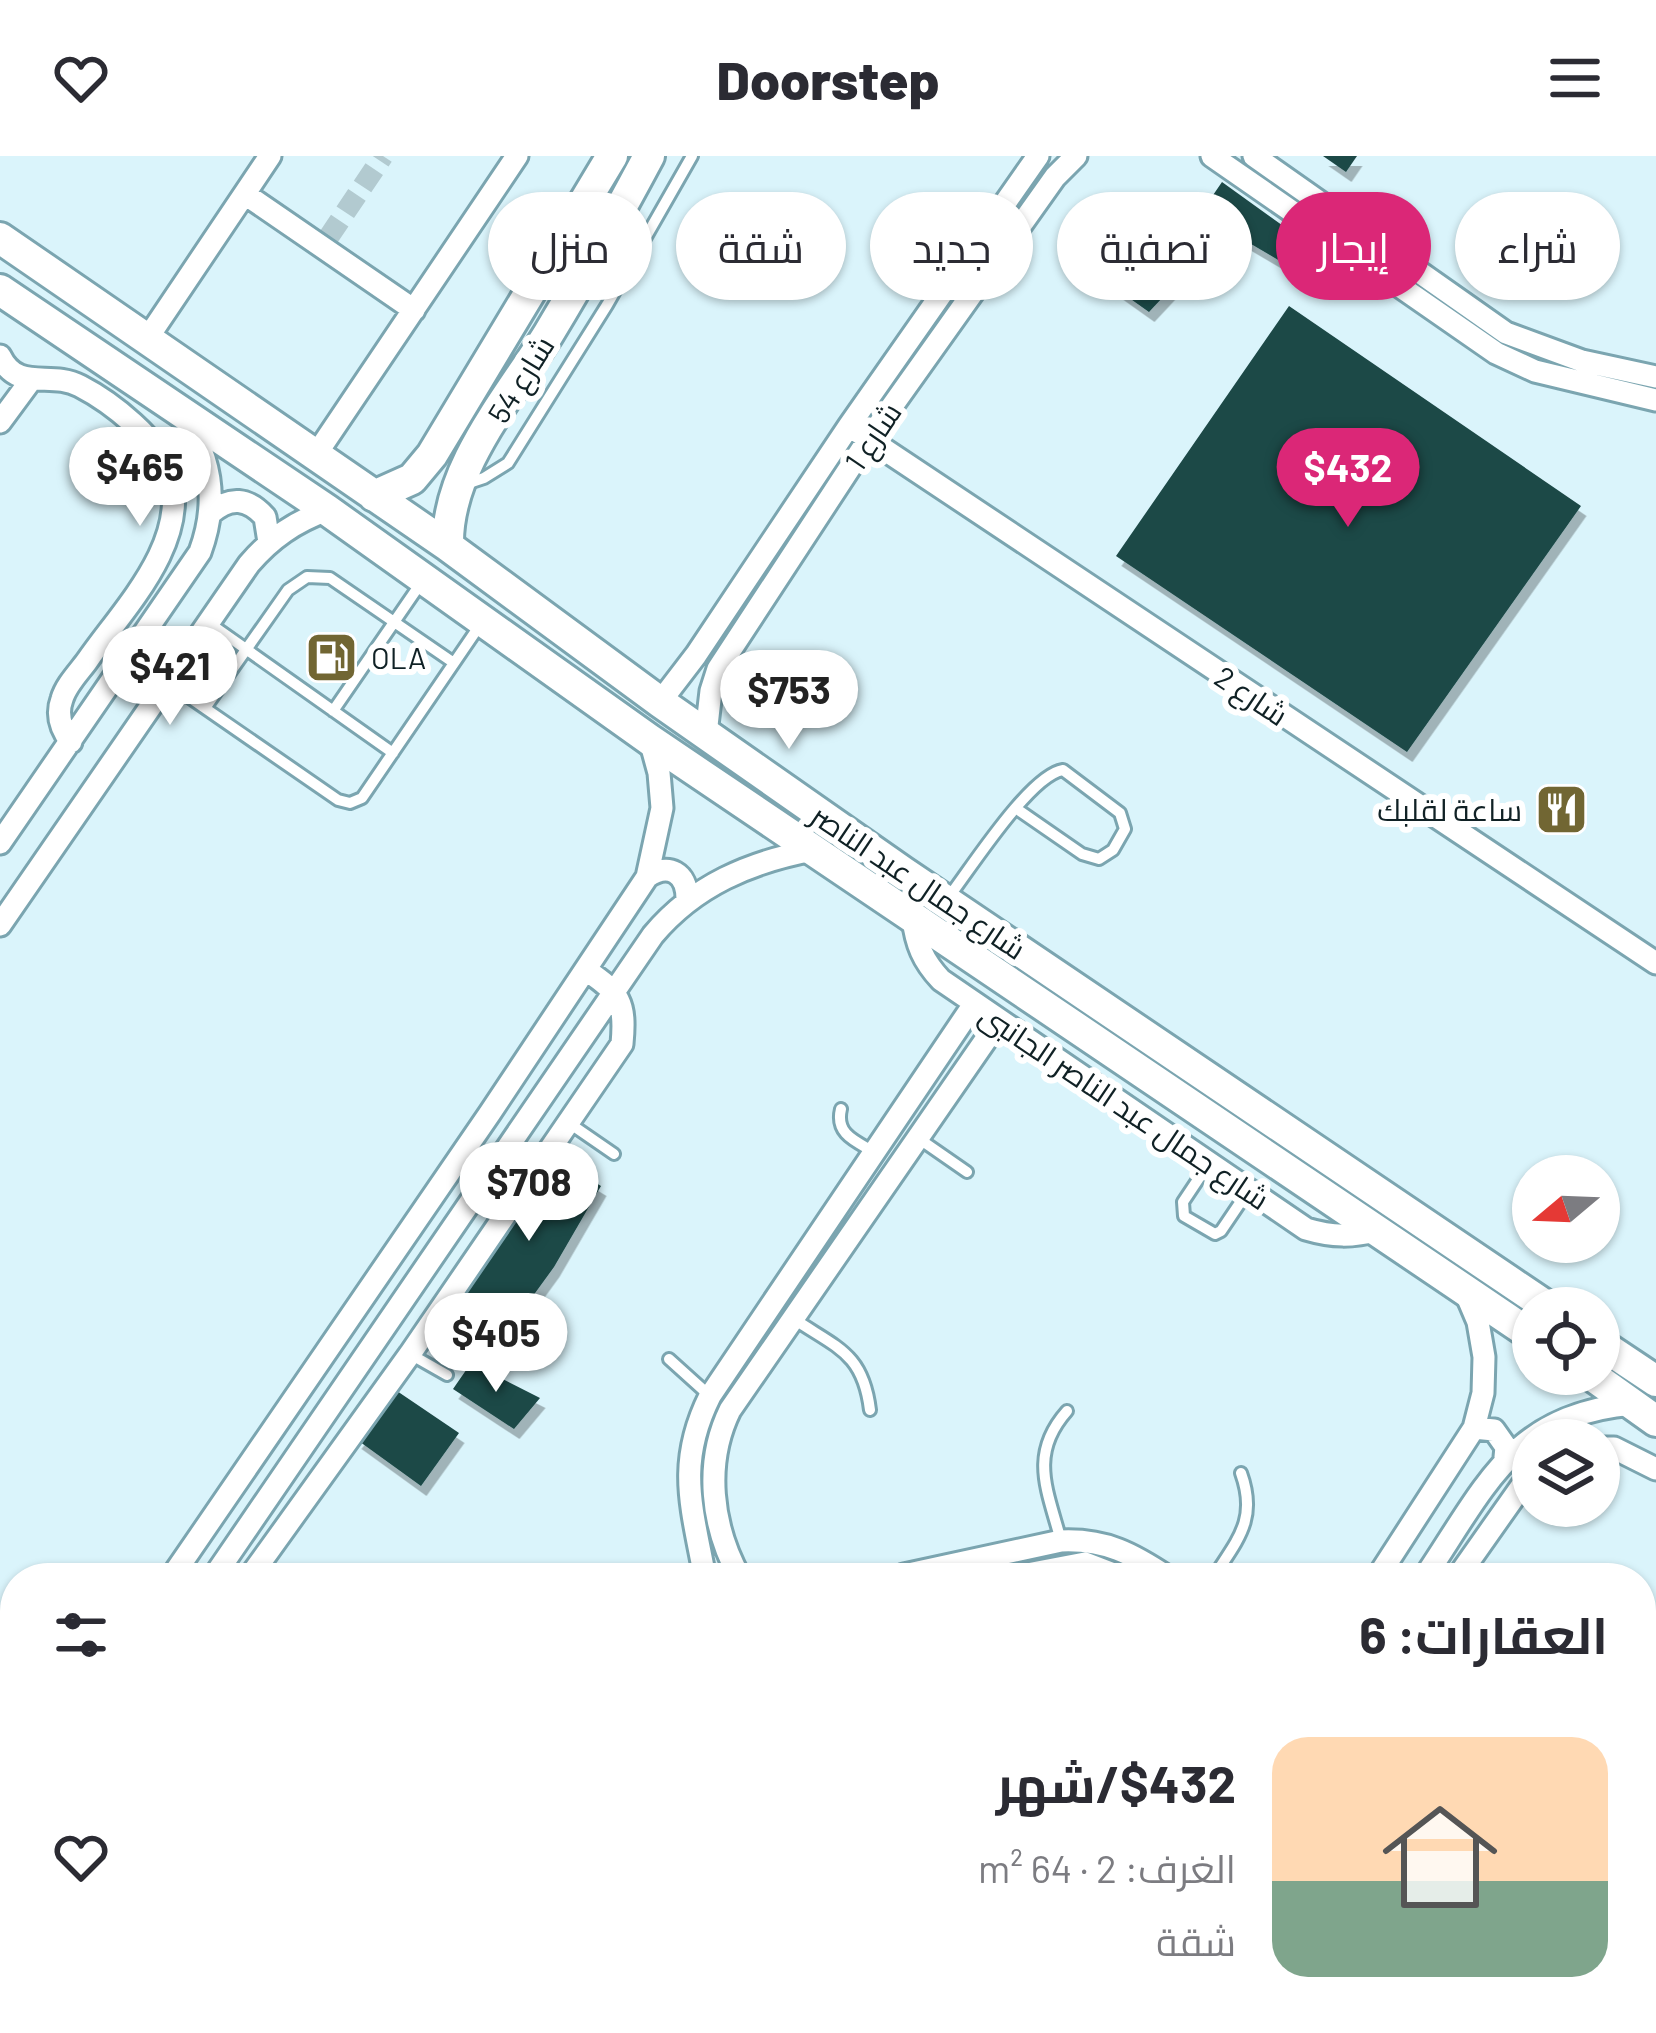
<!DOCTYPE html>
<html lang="ar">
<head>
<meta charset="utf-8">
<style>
  :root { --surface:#fff; --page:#f7f7f7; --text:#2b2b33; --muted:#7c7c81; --accent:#db2777 }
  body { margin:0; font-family:Barlow,Cairo,sans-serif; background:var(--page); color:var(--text); direction:rtl; height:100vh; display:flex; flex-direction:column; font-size:45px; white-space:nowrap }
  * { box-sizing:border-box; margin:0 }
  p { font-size:39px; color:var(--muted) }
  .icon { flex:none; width:66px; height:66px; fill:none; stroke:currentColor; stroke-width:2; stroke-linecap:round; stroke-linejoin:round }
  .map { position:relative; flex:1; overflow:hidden; direction:ltr }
  .details { position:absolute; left:0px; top:1407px; width:1656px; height:471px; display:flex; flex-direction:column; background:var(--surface); border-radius:48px 48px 0 0; box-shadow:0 3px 9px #0004; direction:rtl }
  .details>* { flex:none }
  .hud { position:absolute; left:36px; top:36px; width:1584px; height:108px; direction:rtl; display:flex; gap:24px }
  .needle { width:78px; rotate:251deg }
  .tools { position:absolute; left:1512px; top:999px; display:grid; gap:24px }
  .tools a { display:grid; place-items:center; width:108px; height:108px; border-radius:50%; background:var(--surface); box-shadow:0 3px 9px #0004; font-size:60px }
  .price { position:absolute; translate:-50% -102px; padding:0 27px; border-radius:42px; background:#fff; color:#222; font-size:39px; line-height:78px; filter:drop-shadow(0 3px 6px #0008) }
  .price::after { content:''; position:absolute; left:50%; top:72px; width:36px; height:27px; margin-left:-18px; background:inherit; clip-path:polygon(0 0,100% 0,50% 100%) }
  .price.current { background:var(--accent); color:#fff }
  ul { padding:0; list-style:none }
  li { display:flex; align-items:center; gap:36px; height:300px; padding:0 48px }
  li span { display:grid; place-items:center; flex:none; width:336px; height:240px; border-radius:36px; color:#555 }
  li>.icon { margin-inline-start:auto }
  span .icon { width:144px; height:144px; fill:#fffc; stroke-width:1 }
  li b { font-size:51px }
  h2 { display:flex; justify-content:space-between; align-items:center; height:144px; padding:0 48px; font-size:51px }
  .pill { padding:0 42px; border-radius:54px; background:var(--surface); box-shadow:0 3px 9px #0004; font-size:42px; line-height:108px }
  .pill.current { background:var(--accent); color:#fff }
  header { display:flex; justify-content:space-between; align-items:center; height:156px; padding:0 48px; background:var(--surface); font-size:54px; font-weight:800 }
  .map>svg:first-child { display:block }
  .building { fill:#1c4846; filter:url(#shadow) }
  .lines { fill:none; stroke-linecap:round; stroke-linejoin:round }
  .street-tunnel { stroke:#b2cad0; stroke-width:21; stroke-dasharray:21 10; stroke-linecap:butt }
  .lane-casing { stroke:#7ba5b0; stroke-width:16 }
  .street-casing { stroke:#7ba5b0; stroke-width:27 }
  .secondary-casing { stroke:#7ba5b0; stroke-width:36 }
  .lane { stroke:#fff; stroke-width:10 }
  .street { stroke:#fff; stroke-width:21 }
  .secondary { stroke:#fff; stroke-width:30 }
  .labels { text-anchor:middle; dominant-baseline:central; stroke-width:12; stroke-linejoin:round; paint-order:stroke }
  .street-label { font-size:30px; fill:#102125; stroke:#fff }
  .poi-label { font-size:30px; fill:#102125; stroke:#fff; text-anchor:start }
</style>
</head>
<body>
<header><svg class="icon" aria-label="menu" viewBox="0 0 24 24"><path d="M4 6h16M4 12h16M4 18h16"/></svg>Doorstep<svg class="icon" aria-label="heart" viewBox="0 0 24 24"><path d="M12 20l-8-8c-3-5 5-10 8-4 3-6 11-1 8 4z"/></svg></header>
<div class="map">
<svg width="1656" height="1877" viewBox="0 0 1656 1877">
  <defs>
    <filter id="shadow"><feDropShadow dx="5.5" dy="10" stdDeviation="0" flood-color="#0004"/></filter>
  </defs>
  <rect width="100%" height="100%" fill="#daf4fb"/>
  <path class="building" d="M1323,0H1357L1346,16Z
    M1222,26L1325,100L1309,122L1212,65L1209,45Z
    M1100,47L1192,110L1149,156L1073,102L1084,83L1094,89L1102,78L1086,64Z
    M1289,150L1581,350L1407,596L1116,400Z
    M552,1000L601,1030L554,1111L506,1177L457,1139Z
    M471,1207L540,1242L514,1273L453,1233Z
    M394,1233L459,1277L421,1330L356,1283Z
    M1275,1863H1305L1302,1867L1317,1877H1277L1280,1873L1272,1867Z
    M1413,1863L1417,1865H1442L1433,1877H1407Z
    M1461,1863H1494L1490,1868L1486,1865L1480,1873Z"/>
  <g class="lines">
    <path class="street-tunnel" d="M328,82L383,0"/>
    <defs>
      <path id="lane" d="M466,328L484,322L508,307L607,149L692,0
        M209,467L393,597
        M167,526L338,644L350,647L362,642L482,466
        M205,552L288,434L307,421L330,422L454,507
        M333,555L423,424
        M948,742C971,712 1030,619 1063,614L1120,657L1125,673L1113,694L1099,703L1082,698L1017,653
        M841,953C835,978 855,985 874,996
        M569,967L614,998
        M918,982L967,1016
        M1209,1007L1183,1046L1184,1060L1215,1078L1221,1075L1248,1035
        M794,1163C837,1192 863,1197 870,1254
        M410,1198L447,1219
        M669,1203L710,1240
        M1061,1385C1048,1335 1028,1299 1067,1255
        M1213,1422C1237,1384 1258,1364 1241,1317"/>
      <path id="street" d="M1212,0L1496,197L1535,215L1656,244
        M1254,0L1506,177L1582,205L1656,221
        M245,38L414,154
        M147,183L270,0
        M0,200C18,237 50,214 80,230C111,246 160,284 170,318C190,387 123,453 87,505C79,516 66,529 62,543C56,559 61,573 71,586
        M0,266L31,224
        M849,270L1656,807
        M315,300L517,0
        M211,357C230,340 248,342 265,361L269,386
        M660,546L696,499L849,270L1038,0
        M706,578L711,535L718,513L868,284L1055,21L1076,0
        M0,687L200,396C217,350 213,306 186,265
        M647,721C669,706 687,717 687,743
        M913,762C916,788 923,805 941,824L1306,1073C1333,1081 1352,1081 1379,1074
        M0,769L249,408C271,382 295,366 327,354
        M1474,1272L1494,1274L1506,1291L1505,1301
        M1599,1292H1614L1656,1313
        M904,1419L1061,1385C1106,1383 1133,1398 1169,1422
        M171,1422L490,957L647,721L662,652L659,617L650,584
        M213,1422L653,779C695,729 750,706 813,694
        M249,1422L410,1198L622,888C626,846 620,837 586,814
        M705,1422C692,1351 676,1308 710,1240L974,848
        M740,1422C711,1370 704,1307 730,1254L998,866
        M1007,1422L1085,1407L1124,1422
        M1377,1422L1474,1272L1483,1237L1484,1201L1478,1166L1464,1133
        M1424,1422C1485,1332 1512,1258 1633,1248
        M1457,1422L1533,1314
        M0,1665L15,1645
        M0,1731L15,1710
        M0,1806L15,1784
        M271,1877L281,1863
        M599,1877L609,1863
        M627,1877L637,1863
        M1020,1877L1029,1863
        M1072,1877L1082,1863
        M1118,1877L1127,1863
        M1152,1877L1162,1863"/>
      <path id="secondary" d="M0,82L448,390L660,546L903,716L1549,1152
        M0,134L327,354L650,584L1533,1180
        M374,340L412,323L432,299L612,0
        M448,390C446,312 510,241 549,177C584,119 617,60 649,0
        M1599,1187L1656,1225
        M1590,1218L1656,1265"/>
    </defs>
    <use href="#lane" class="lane-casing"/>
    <use href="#street" class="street-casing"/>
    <use href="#secondary" class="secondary-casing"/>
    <use href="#lane" class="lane"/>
    <use href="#street" class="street"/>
    <use href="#secondary" class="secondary"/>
  </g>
  <defs>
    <symbol id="fuel-square" viewBox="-11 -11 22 22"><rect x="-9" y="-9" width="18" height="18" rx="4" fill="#716633" stroke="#fff"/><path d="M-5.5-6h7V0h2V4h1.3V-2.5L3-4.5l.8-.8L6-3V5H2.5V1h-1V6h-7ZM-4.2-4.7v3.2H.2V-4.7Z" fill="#fff"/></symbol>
    <symbol id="restaurant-square" viewBox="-11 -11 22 22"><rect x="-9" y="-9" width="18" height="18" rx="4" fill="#716633" stroke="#fff"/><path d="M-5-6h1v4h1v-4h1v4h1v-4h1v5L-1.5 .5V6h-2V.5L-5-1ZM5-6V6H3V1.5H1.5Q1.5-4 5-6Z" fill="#fff"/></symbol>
  </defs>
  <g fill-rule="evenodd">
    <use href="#fuel-square" x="302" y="472" width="59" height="59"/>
    <use href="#restaurant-square" x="1532" y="624" width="59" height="59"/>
  </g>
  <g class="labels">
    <g class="street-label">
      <text transform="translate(520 223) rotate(-58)">شارع 54</text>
      <text transform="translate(872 280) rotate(-56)">شارع 1</text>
      <text transform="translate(1252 539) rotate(34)">شارع 2</text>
      <text transform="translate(919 725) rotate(34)">شارع جمال عبد الناصر</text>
      <text transform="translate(1125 950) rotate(34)">شارع جمال عبد الناصر الجانبى</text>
    </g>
    <g class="poi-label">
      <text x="371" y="501">OLA</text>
      <text x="1522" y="653" text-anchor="end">ساعة لقلبك</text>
    </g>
  </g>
</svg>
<div class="tools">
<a><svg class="needle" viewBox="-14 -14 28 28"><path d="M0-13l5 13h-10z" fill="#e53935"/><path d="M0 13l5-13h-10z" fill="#7c7c81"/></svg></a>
<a><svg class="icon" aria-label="locate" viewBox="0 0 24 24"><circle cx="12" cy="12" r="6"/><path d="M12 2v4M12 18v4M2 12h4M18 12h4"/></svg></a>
<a><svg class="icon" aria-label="layers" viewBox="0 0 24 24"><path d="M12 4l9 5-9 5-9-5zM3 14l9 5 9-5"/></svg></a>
</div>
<b class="price" style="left:140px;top:373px">$465</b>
<b class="price current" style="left:1348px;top:374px">$432</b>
<b class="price" style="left:170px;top:572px">$421</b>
<b class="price" style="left:789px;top:596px">$753</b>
<b class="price" style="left:529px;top:1088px">$708</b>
<b class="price" style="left:496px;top:1239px">$405</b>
<div class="hud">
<a class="pill">شراء</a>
<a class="pill current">إيجار</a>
<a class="pill">تصفية</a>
<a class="pill">جديد</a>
<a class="pill">شقة</a>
<a class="pill">منزل</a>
</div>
<section class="details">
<h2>العقارات: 6<svg class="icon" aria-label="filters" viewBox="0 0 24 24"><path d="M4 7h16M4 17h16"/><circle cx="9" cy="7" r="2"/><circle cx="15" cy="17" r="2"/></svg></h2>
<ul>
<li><span style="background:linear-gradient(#ffd9b3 60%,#7fa58c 0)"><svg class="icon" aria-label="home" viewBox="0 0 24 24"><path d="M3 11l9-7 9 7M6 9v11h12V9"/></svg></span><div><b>$432/شهر</b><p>الغرف: 2 · 64 m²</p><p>شقة</p></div><svg class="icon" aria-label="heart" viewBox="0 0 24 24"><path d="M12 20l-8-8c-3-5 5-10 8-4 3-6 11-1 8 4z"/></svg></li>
</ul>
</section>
</div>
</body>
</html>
